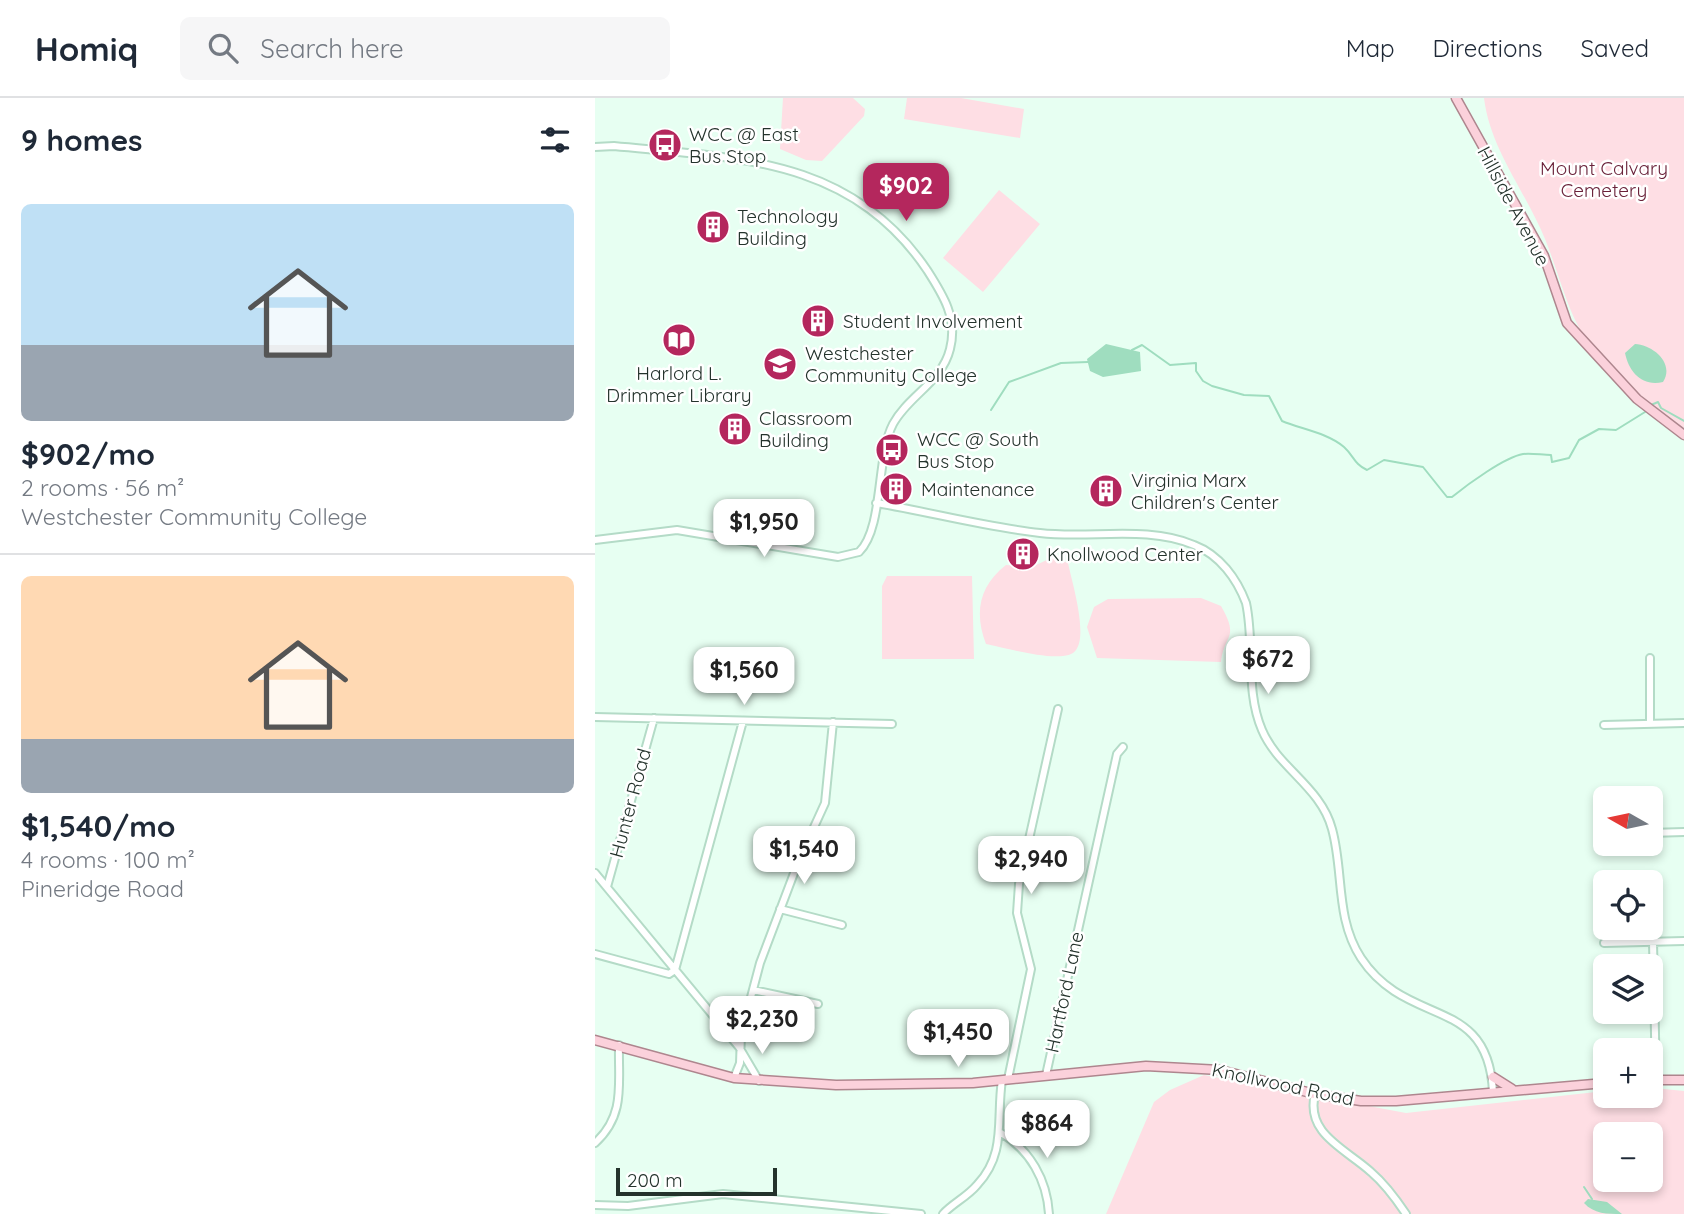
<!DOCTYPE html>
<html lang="en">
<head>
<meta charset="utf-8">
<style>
  :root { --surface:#fff; --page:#f6f6f7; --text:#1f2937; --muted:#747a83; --line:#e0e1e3; --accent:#b4275d }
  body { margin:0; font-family:Quicksand,sans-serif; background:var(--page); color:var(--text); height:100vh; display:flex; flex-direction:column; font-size:26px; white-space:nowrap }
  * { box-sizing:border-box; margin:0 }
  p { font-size:23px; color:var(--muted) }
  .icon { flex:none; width:38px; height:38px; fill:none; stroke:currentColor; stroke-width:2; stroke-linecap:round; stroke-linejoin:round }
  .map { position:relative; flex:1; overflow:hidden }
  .sheet { display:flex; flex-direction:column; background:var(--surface); width:595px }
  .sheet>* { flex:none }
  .needle { width:46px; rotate:279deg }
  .fabs { position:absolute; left:998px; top:688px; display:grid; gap:14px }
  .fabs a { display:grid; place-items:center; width:70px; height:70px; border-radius:10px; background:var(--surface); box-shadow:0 4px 10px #0003; font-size:35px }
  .scale { position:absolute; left:21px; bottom:18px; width:161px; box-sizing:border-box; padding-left:7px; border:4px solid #24332c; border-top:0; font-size:19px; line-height:24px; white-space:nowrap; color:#24332c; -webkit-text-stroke:5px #fff; paint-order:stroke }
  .price { position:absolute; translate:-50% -60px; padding:0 16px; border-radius:14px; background:#fff; color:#222; font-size:23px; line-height:46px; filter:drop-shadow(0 2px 4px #0008) }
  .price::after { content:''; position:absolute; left:50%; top:42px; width:21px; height:16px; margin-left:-10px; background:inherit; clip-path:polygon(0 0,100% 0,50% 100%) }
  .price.current { background:var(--accent); color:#fff }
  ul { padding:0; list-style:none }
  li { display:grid; align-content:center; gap:14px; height:371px; padding:0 21px }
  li+li { border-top:2px solid var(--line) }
  li span { display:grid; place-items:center; height:217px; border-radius:10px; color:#555 }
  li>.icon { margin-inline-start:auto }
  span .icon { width:126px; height:126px; fill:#fffc; stroke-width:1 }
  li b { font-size:30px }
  h2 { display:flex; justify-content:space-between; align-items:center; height:84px; padding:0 21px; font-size:30px }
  header { display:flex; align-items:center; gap:42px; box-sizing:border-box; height:98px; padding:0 35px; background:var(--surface); border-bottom:2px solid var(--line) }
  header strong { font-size:33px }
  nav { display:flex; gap:38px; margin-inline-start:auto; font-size:24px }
  .search { width:490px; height:63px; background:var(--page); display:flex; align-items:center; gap:18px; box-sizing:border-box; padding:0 24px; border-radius:10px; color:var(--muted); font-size:26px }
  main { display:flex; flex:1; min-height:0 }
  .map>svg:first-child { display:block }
  .green { fill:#fedee4; fill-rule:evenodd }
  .water { fill:#9fddbf }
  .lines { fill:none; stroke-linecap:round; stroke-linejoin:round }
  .stream { stroke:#9fddbf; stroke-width:2 }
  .minor-casing { stroke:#b4dbc7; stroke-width:10 }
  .major-casing { stroke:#ae868e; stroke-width:11 }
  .minor { stroke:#fff; stroke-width:6 }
  .major { stroke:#fbd1db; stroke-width:8 }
  .labels { text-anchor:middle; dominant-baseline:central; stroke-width:5; stroke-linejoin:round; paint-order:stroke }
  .poi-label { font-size:19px; fill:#24332c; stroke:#fff; text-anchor:start }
  .park-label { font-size:19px; fill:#6a223a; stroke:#fff }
  .street-label { font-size:19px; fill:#24332c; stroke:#fff }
</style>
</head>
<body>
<header>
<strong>Homiq</strong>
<div class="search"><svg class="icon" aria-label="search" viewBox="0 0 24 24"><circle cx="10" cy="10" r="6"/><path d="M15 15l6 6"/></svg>Search here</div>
<nav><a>Map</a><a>Directions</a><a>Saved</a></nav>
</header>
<main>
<section class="sheet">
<h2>9 homes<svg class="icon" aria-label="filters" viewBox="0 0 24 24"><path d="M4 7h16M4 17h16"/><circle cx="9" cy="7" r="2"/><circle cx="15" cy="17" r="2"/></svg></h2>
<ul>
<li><span style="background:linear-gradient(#bfe0f5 65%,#9aa5b1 0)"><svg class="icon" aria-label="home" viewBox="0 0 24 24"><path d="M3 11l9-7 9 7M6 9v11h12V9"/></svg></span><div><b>$902/mo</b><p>2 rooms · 56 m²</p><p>Westchester Community College</p></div></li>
<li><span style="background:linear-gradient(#ffd9b3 75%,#9aa5b1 0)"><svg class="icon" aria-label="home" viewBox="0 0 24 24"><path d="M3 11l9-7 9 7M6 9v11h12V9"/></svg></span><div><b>$1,540/mo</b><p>4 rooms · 100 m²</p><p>Pineridge Road</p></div></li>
</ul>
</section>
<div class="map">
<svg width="1089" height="1116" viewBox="0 0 1089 1116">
  <rect width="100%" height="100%" fill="#e7fff2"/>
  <path class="green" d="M188,0H258L270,11L269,18L227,63L211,62L185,51Z
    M312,0H366L429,11L425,40L309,21Z
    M889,0H1089V330C1066,323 1004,257 988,236C973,214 961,167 950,141C931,94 895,51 889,0Z
    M404,92L445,126L388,194L348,160Z
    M458,459L473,465C477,484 493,536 481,552C471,568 408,549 391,546C379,515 384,488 411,467L437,469Z
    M292,478H377L379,561H287V488Z
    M606,500L626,508C645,541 629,536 626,564L502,560L492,529L499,509L513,501Z
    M609,977L811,1015L1010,993V998H1055V990H1059L1089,993V1116H511L559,1004L575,992ZM1010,1036H1055V1082H1010Z"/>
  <path class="water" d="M511,246L545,254L546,273L508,279L495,273L492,261Z
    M1040,246C1058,247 1080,265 1068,284C1047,289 1034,274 1030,255Z
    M993,1101L1012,1104L1027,1116C1012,1116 999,1116 989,1105Z"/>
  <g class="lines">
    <path class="stream" d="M537,252L547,247L575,267L601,265V273L608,283L617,288L649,297L674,298L687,323C706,331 733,335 749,349C759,358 759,366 772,372L789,362L828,369L852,399H857C873,386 910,359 928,356C937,355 947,357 956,357L957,364L974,360L984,342L1004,331L1021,332L1050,314
      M1056,307L1063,304L1066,310L1089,323
      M396,312L414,284L466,265L493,264
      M989,1089L997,1101"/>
    <defs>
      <path id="minor" d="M0,49L19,48C141,60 256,59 332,172C348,197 363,220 355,251C347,284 313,298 298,326C281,358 289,430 264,454L243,459L82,432L0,442
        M281,405C335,414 390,429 445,435C495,441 552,427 599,447C625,457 642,481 651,505C660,546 650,593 667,632C683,670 726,689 737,731C749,774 740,820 766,860C813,931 893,896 898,994
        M0,619L297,626
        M1055,626V560
        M1009,627L1089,625
        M1055,735L1089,734
        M0,775L144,949L164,983
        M12,789L59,620
        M185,811L247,827
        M1058,844L1061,982
        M1009,845L1089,843
        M0,856L74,876L80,872L148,623
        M158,892L223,906
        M451,977L522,656L528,649
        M139,980L145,965L146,937L165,865L204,762L230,705L238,624
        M413,981L436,871L422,815L424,786L463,611
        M720,996C710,1036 751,1051 776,1074C790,1086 801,1101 811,1116
        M406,1035C435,1052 452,1082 454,1116
        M0,1045C31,1017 23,985 24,947
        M0,1107L33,1108L128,1096L326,1116
        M348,1116C358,1105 372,1099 382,1087C412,1055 401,1021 407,982"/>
      <path id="major" d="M861,0L949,158L972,225L1042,301L1089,337
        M0,942L139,980L241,987L378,985L551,968L625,972L720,996L766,1003H801L1010,985
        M898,979L917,991
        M1055,982H1089"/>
    </defs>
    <use href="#minor" class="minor-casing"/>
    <use href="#major" class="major-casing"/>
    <use href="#minor" class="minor"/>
    <use href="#major" class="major"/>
  </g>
  <defs>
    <symbol id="bus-disc" viewBox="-11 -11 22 22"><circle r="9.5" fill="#b4275d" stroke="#fff"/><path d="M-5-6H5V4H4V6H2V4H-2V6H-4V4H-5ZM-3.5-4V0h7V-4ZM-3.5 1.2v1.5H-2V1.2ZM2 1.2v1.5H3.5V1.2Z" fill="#fff"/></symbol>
    <symbol id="building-disc" viewBox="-11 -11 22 22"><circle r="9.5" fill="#b4275d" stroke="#fff"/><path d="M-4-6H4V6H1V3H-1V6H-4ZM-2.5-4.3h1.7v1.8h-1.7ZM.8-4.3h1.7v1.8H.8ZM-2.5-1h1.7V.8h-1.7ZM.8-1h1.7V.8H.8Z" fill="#fff"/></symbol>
    <symbol id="library-disc" viewBox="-11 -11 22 22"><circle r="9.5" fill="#b4275d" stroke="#fff"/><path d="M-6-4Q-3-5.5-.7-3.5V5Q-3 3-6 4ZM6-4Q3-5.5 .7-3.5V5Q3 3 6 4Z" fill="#fff"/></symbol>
    <symbol id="university-disc" viewBox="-11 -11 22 22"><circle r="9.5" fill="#b4275d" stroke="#fff"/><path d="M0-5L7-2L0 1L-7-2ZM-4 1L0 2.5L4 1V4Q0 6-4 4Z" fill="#fff"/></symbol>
  </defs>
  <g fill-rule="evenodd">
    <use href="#bus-disc" x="51" y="28" width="38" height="38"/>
    <use href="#building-disc" x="99" y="110" width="38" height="38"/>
    <use href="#building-disc" x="204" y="204" width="38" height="38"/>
    <use href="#library-disc" x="65" y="223" width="38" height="38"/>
    <use href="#university-disc" x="166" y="247" width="38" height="38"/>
    <use href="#building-disc" x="121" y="312" width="38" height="38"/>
    <use href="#bus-disc" x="278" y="333" width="38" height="38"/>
    <use href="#building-disc" x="282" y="372" width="38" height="38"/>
    <use href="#building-disc" x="492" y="374" width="38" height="38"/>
    <use href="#building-disc" x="409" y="437" width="38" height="38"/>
  </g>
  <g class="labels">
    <g class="poi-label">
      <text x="94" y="36">WCC @ East<tspan x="94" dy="22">Bus Stop</tspan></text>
      <text x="142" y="118">Technology<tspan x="142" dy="22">Building</tspan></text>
      <text x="248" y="223">Student Involvement</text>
      <text x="210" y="255">Westchester<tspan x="210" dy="22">Community College</tspan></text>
      <text x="84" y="275" text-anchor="middle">Harlord L.<tspan x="84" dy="22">Drimmer Library</tspan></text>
      <text x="164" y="320">Classroom<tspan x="164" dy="22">Building</tspan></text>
      <text x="322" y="341">WCC @ South<tspan x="322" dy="22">Bus Stop</tspan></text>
      <text x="536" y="382">Virginia Marx<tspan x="536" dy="22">Children's Center</tspan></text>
      <text x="326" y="391">Maintenance</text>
      <text x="452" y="456">Knollwood Center</text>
    </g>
    <g class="park-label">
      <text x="1009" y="70">Mount Calvary<tspan x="1009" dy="22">Cemetery</tspan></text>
    </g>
    <g class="street-label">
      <text transform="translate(919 108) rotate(62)">Hillside Avenue</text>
      <text transform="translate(35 705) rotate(-75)">Hunter Road</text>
      <text transform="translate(469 894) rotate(-78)">Hartford Lane</text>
      <text transform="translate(688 986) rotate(12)">Knollwood Road</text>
    </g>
  </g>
</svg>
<div class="fabs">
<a><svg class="needle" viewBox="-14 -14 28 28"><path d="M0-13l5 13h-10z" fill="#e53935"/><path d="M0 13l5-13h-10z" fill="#747a83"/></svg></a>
<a><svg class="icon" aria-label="locate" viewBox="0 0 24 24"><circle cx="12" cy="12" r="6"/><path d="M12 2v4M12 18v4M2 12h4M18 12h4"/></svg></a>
<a><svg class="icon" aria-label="layers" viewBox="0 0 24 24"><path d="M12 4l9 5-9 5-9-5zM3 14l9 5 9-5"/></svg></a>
<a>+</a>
<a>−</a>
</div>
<div class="scale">200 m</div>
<b class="price current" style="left:311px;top:125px">$902</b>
<b class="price" style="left:169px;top:461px">$1,950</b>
<b class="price" style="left:673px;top:598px">$672</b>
<b class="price" style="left:149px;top:609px">$1,560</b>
<b class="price" style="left:209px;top:788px">$1,540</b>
<b class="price" style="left:436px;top:798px">$2,940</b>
<b class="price" style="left:167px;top:958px">$2,230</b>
<b class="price" style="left:363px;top:971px">$1,450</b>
<b class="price" style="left:452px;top:1062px">$864</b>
</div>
</main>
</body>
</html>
